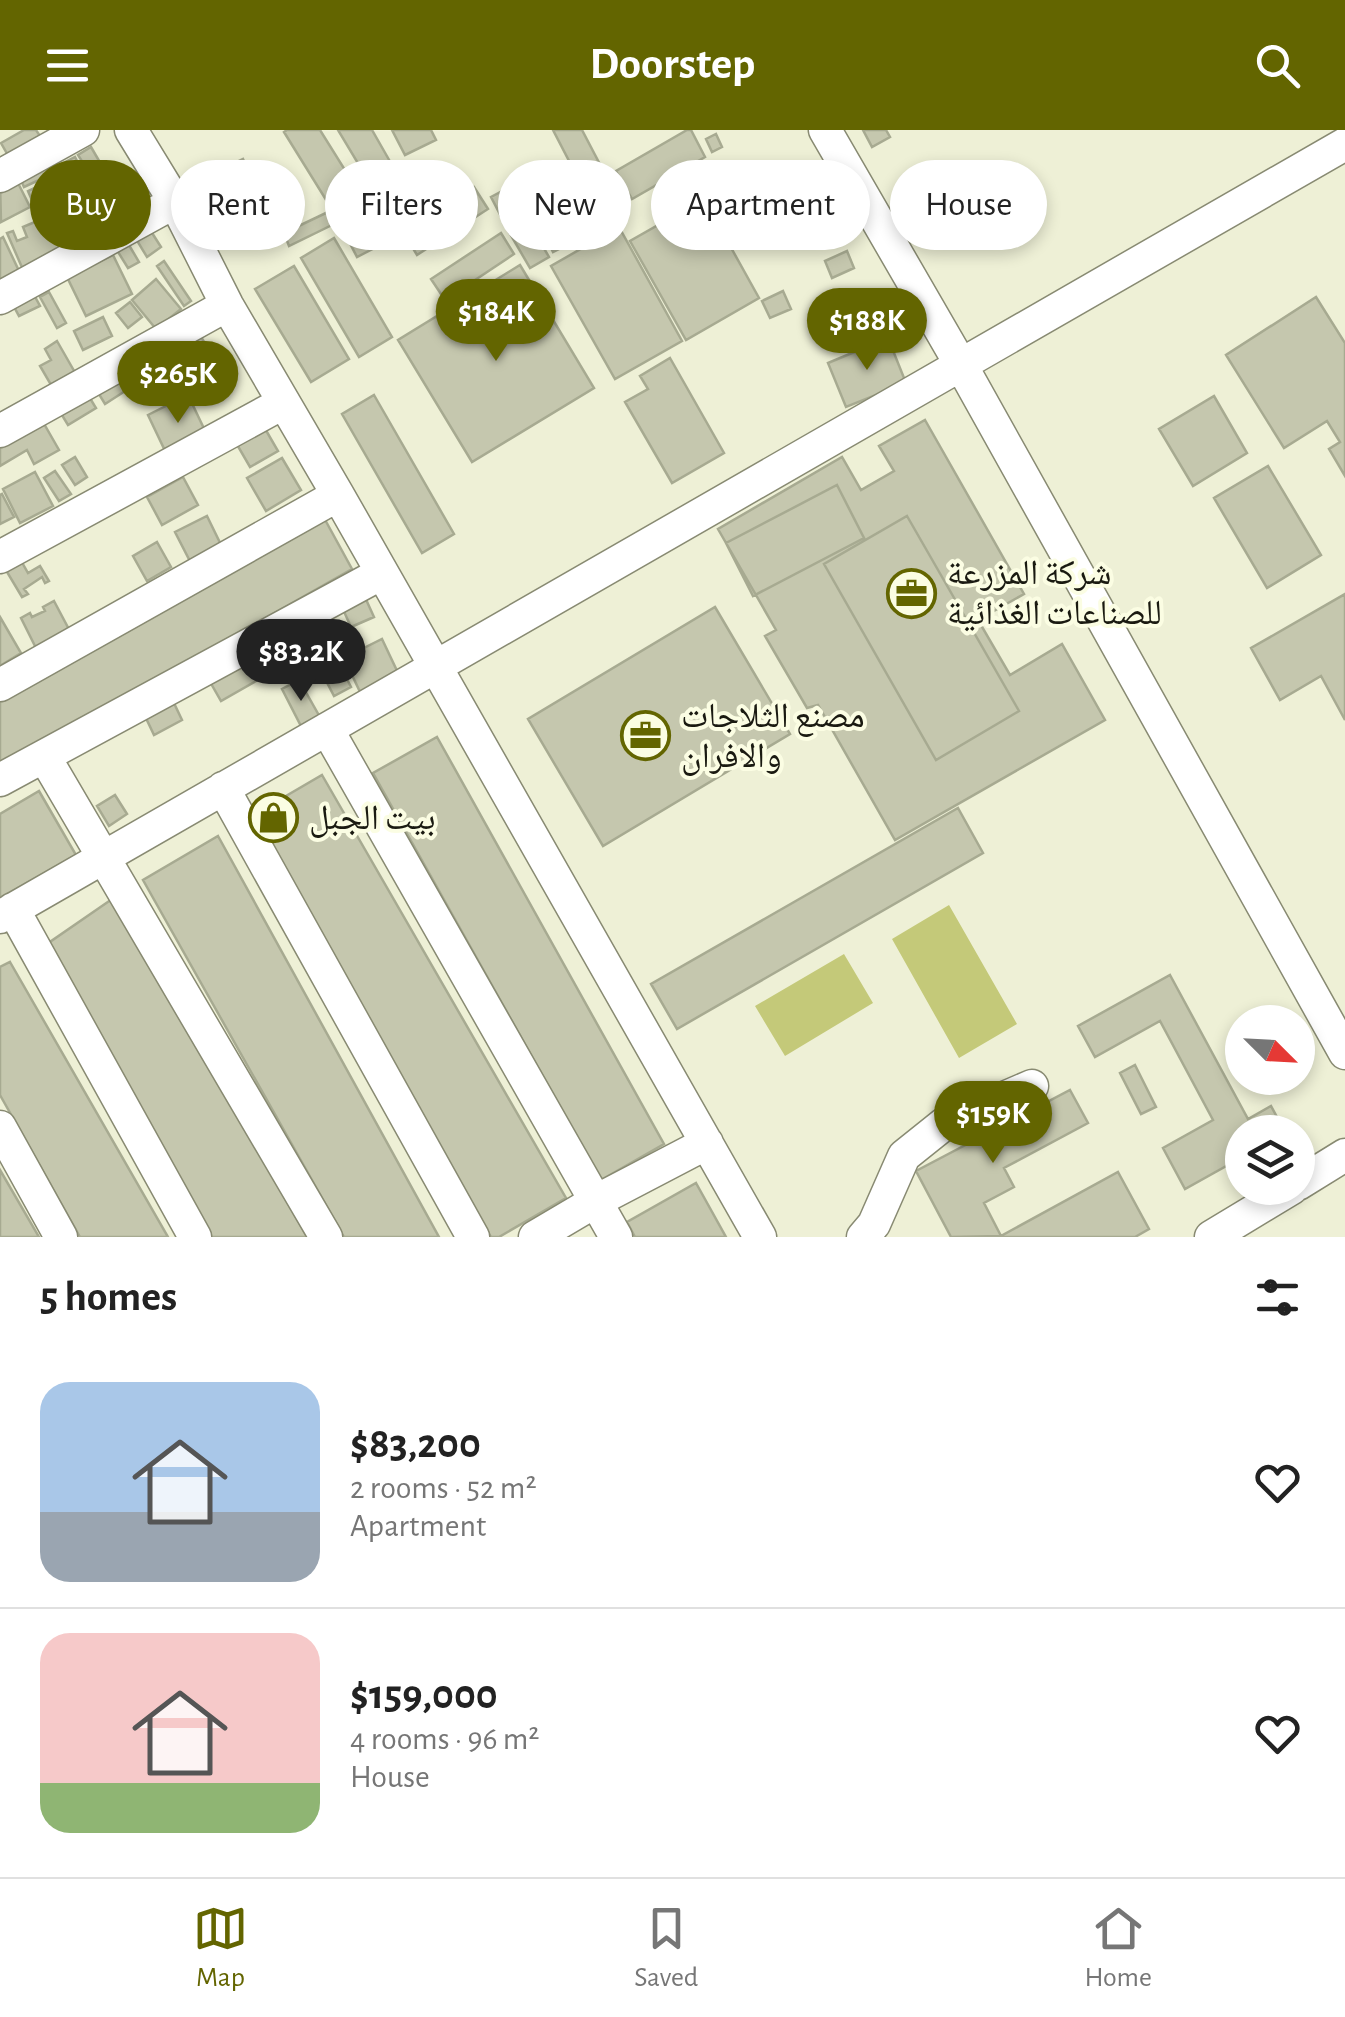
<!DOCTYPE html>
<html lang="en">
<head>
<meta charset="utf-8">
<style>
  :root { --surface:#fff; --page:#f6f6f6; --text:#222; --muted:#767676; --line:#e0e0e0; --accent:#636500 }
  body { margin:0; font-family:"Alegreya Sans","Noto Naskh Arabic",sans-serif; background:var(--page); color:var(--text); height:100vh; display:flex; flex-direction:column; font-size:38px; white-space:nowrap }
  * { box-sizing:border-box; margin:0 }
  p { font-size:32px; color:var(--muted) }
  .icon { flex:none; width:55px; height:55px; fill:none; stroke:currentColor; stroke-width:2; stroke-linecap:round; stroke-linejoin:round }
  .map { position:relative; height:1107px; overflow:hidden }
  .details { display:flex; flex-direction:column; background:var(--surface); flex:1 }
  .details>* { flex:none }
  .banner { position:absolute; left:30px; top:30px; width:1285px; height:90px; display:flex; gap:20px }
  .needle { width:65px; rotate:114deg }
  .tools { position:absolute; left:1225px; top:875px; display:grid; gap:20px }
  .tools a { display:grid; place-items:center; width:90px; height:90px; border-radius:50%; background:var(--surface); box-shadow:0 5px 15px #0003; font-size:50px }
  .price { position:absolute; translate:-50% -85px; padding:0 22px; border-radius:35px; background:var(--accent); color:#fff; font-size:32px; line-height:65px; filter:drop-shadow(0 2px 5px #0008) }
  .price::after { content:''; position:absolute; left:50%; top:60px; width:30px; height:22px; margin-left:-15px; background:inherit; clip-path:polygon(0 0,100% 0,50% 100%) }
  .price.active { background:#222; color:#fff }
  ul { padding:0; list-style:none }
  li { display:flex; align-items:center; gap:30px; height:250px; padding:0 40px }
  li+li { border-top:2px solid var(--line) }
  li span { display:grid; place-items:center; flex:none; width:280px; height:200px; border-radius:30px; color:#555 }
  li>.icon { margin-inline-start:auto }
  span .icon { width:120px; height:120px; fill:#fffc; stroke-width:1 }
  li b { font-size:42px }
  h2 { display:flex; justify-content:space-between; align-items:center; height:120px; padding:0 40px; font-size:42px }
  .chip { padding:0 35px; border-radius:45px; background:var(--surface); box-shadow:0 5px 15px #0003; font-size:35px; line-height:90px }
  .chip.active { background:var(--accent); color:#fff }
  header { display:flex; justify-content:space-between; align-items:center; height:130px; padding:0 40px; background:var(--accent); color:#fff; font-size:45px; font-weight:700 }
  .tab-bar { display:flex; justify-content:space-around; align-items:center; height:140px; border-top:2px solid var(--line); background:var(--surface); font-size:28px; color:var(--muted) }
  .tab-bar a { display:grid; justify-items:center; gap:5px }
  .tab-bar .active { color:var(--accent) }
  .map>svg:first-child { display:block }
  .green { fill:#c4c979 }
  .building { fill:#c5c7ae; stroke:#a7aa91; stroke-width:2.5 }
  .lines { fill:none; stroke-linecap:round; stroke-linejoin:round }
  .minor-casing { stroke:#888a72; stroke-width:35 }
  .minor { stroke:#fff; stroke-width:32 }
  .labels { text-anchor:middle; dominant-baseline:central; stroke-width:8; stroke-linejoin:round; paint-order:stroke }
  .poi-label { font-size:35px; fill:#1a1a11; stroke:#fbfde3; text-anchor:start }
</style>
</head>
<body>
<header><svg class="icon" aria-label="menu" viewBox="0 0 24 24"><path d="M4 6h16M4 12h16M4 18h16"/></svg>Doorstep<svg class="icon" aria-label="search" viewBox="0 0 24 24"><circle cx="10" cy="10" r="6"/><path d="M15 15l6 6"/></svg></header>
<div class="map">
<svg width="1345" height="1107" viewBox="0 0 1345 1107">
  <rect width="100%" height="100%" fill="#eef0d6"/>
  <path class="green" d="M949,775L1017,894L959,928L892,809Z
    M844,824L873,873L785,926L755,876Z"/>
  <path class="building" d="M24,0H36L42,9L9,27L1,13Z
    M287,0H320L355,56L328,73L284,2Z
    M338,0H372L392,35L368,50Z
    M392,0H431L436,10L405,25Z
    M553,0H582L617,67L594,79Z
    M687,0H691L705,27L632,69L616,41Z
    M863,0H886L890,7L872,17Z
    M716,4L722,17L712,22L706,9Z
    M91,17L112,53L100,60L78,25Z
    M75,27L95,66L74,77L54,38Z
    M42,29L50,45L24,57L17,41Z
    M243,29L261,68L222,86L204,48Z
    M536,43L550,70L505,94L491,67Z
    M14,45L30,77L1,92L0,52Z
    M54,49L62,65L35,77L28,61Z
    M121,56L139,87L111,104L93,72Z
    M474,57L488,79L417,125L403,102Z
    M704,69L759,168L686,210L630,111Z
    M555,76L573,112L553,122L535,85Z
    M328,82L334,94L289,116L284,103Z
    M61,85L71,108L77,106L81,117L24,142L7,103L13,101L17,111L27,107L23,97L44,88L46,91Z
    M377,86L390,110L357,127L345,104Z
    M528,91L549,127L530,138L509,102Z
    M147,95L161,117L147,127L133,104Z
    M619,97L682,211L615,249L551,136Z
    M501,103L514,124L445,170L431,149Z
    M3,107L19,141L0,151V109Z
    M334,108L392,207L359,227L301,128Z
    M126,110L139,132L128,138L115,117Z
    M847,121L854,138L832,148L825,131Z
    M113,125L132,164L86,186L67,147Z
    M164,131L191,171L184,176L157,136Z
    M520,135L594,258L472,332L398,210Z
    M294,136L349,229L311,252L255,159Z
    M156,149L181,179L156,199L132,170Z
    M783,161L791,179L770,188L762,171Z
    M49,162L66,193L57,198L40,167Z
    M33,163L40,176L19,186L12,173Z
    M1316,167L1345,213V346L1329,319L1340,312L1327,291L1284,318L1226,225Z
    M130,172L142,187L128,198L116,183Z
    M864,175L876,202L834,220L822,194Z
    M103,187L112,206L83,220L74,201Z
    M195,197L209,220L185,235L171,212Z
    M888,208L906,253L846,277L828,233Z
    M57,211L77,246L54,260L40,236L51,230L45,219Z
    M167,215L178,234L144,253L134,235Z
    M670,228L724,323L672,353L625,272L648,259L640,246Z
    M122,239L133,256L105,274L94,256Z
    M85,260L96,278L68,295L57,277Z
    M188,265L208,307L168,327L148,285Z
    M374,265L454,404L422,423L342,284Z
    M1214,266L1247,323L1193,356L1159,299Z
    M39,285L59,320L34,334L27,320L0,336V307Z
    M260,290L278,321L250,337L232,306Z
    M925,290L1024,464L978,490L1010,545L1062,514L1105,590L895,710L818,575L807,578L765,506L776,500L718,399L842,327L861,360L894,341L879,316Z
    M75,327L87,347L75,355L62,335Z
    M282,328L301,360L266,381L247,348Z
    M1268,336L1321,425L1267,458L1214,368Z
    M55,341L71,364L59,371L44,348Z
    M35,342L53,376L20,393L3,359Z
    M183,347L198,375L162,395L147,367Z
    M837,355L864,408L753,466L726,413Z
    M2,364L14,387L0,394V365Z
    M207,386L224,421L193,437L175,402Z
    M323,386L352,439L0,639V570Z
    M907,386L1019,581L936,630L824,434Z
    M157,412L171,437L147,451L133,426Z
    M19,427L28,443L40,436L49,451L45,453L42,447L24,459L28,464L22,467L4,437Z
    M1345,464V590L1321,546L1280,570L1251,518Z
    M364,465L374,487L351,497L341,475Z
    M54,471L73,507L39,524L21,488L30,483L32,487L45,481L43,477Z
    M715,477L790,604L603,716L528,589Z
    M0,487L21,523L0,536Z
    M382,509L399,545L361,564L344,528Z
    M287,510L294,528L268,541L259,523Z
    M336,528L351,557L334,566L319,537Z
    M245,530L256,551L221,571L209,550Z
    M299,550L321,589L302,598L282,559Z
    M173,571L182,590L154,605L145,586Z
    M437,607L664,1014L601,1050L373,643Z
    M322,645L566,1068L499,1107H491L250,687Z
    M39,661L76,725L0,768V684Z
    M115,665L127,684L109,696L97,676Z
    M958,678L983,723L677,899L651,854Z
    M218,706L439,1107H344L143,750Z
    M115,767L307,1107H211L47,814Z
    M10,832L168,1107H80L0,965V837Z
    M1170,845L1248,989L1271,976L1285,1002H1242V1043L1236,1046L1230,1034L1185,1059L1163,1018L1213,990L1160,891L1095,927L1078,896Z
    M1135,935L1156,977L1141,984L1120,943Z
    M1070,960L1088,993L1004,1038L1014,1057L984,1073L1001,1106L951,1107L916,1041Z
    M0,1040L39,1107H0Z
    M1118,1042L1149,1099L1135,1107H999Z
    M696,1053L726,1107H635L627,1092Z"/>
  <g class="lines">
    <defs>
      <path id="minor" d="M131,0L175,72L227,175L338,365L760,1107
        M825,0L961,235L1345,923
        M0,46L83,0
        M0,168L175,72
        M0,301L227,175
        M0,427L283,273
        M0,555L338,365
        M327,599L616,1107
        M44,626L326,1107
        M0,650L382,443
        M223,658L473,1107
        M13,779L195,1107
        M0,787L1345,14
        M0,997L61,1107
        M1298,1054L1345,1025
        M535,1107L596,1071L707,1013
        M863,1107L874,1094L904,1026L944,994L1032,956
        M1211,1107L1292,1058"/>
    </defs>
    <use href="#minor" class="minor-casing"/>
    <use href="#minor" class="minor"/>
  </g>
  <defs>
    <symbol id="office-ring" viewBox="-11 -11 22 22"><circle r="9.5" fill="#fbfde3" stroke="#636500" stroke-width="1.5"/><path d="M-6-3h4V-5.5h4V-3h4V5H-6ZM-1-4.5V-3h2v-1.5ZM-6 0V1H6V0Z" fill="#636500"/></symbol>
    <symbol id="shop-ring" viewBox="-11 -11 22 22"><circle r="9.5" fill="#fbfde3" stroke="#636500" stroke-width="1.5"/><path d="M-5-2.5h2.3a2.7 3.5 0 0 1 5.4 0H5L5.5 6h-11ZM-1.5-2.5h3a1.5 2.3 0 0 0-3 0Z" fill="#636500"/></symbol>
  </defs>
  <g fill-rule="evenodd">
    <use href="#office-ring" x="884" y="436" width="55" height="55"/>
    <use href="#office-ring" x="618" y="578" width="55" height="55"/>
    <use href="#shop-ring" x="246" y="660" width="55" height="55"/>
  </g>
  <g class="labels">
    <g class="poi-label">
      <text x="947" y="443">شركة المزرعة<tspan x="947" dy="40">للصناعات الغذائية</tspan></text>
      <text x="681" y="586">مصنع الثلاجات<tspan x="681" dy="40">والافران</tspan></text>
      <text x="309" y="688">بيت الجبل</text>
    </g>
  </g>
</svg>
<div class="tools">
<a><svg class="needle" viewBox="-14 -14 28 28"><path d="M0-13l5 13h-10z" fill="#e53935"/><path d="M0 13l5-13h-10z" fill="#767676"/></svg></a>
<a><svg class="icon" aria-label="layers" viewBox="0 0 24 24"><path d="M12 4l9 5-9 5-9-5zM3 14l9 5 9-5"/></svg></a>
</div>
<b class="price" style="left:496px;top:234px">$184K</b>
<b class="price" style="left:867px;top:243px">$188K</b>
<b class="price" style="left:178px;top:296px">$265K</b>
<b class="price active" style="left:301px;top:574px">$83.2K</b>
<b class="price" style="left:993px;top:1036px">$159K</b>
<div class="banner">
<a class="chip active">Buy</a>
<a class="chip">Rent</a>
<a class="chip">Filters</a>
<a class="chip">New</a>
<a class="chip">Apartment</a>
<a class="chip">House</a>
</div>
</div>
<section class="details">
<h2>5 homes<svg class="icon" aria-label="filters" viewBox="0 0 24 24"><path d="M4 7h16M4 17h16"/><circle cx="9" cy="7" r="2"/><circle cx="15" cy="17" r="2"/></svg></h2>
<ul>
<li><span style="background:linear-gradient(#a9c7e8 65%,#9aa5b1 0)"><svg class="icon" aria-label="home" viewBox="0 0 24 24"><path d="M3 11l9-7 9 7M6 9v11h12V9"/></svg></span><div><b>$83,200</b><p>2 rooms · 52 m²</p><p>Apartment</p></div><svg class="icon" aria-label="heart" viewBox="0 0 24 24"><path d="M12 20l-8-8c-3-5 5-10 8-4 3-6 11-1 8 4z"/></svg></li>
<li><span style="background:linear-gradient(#f6c9c9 75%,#8fb573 0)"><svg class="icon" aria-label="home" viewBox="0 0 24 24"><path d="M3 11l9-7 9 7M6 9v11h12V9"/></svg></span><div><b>$159,000</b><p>4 rooms · 96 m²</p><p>House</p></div><svg class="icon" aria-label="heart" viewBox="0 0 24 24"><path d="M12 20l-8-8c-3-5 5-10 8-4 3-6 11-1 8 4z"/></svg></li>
</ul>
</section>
<nav class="tab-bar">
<a class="active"><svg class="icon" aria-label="map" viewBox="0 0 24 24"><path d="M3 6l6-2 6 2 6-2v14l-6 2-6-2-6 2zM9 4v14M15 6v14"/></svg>Map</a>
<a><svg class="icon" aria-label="saved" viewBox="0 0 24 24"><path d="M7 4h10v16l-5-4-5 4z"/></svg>Saved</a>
<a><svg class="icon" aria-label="home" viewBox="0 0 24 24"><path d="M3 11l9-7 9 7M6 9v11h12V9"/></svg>Home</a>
</nav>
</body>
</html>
